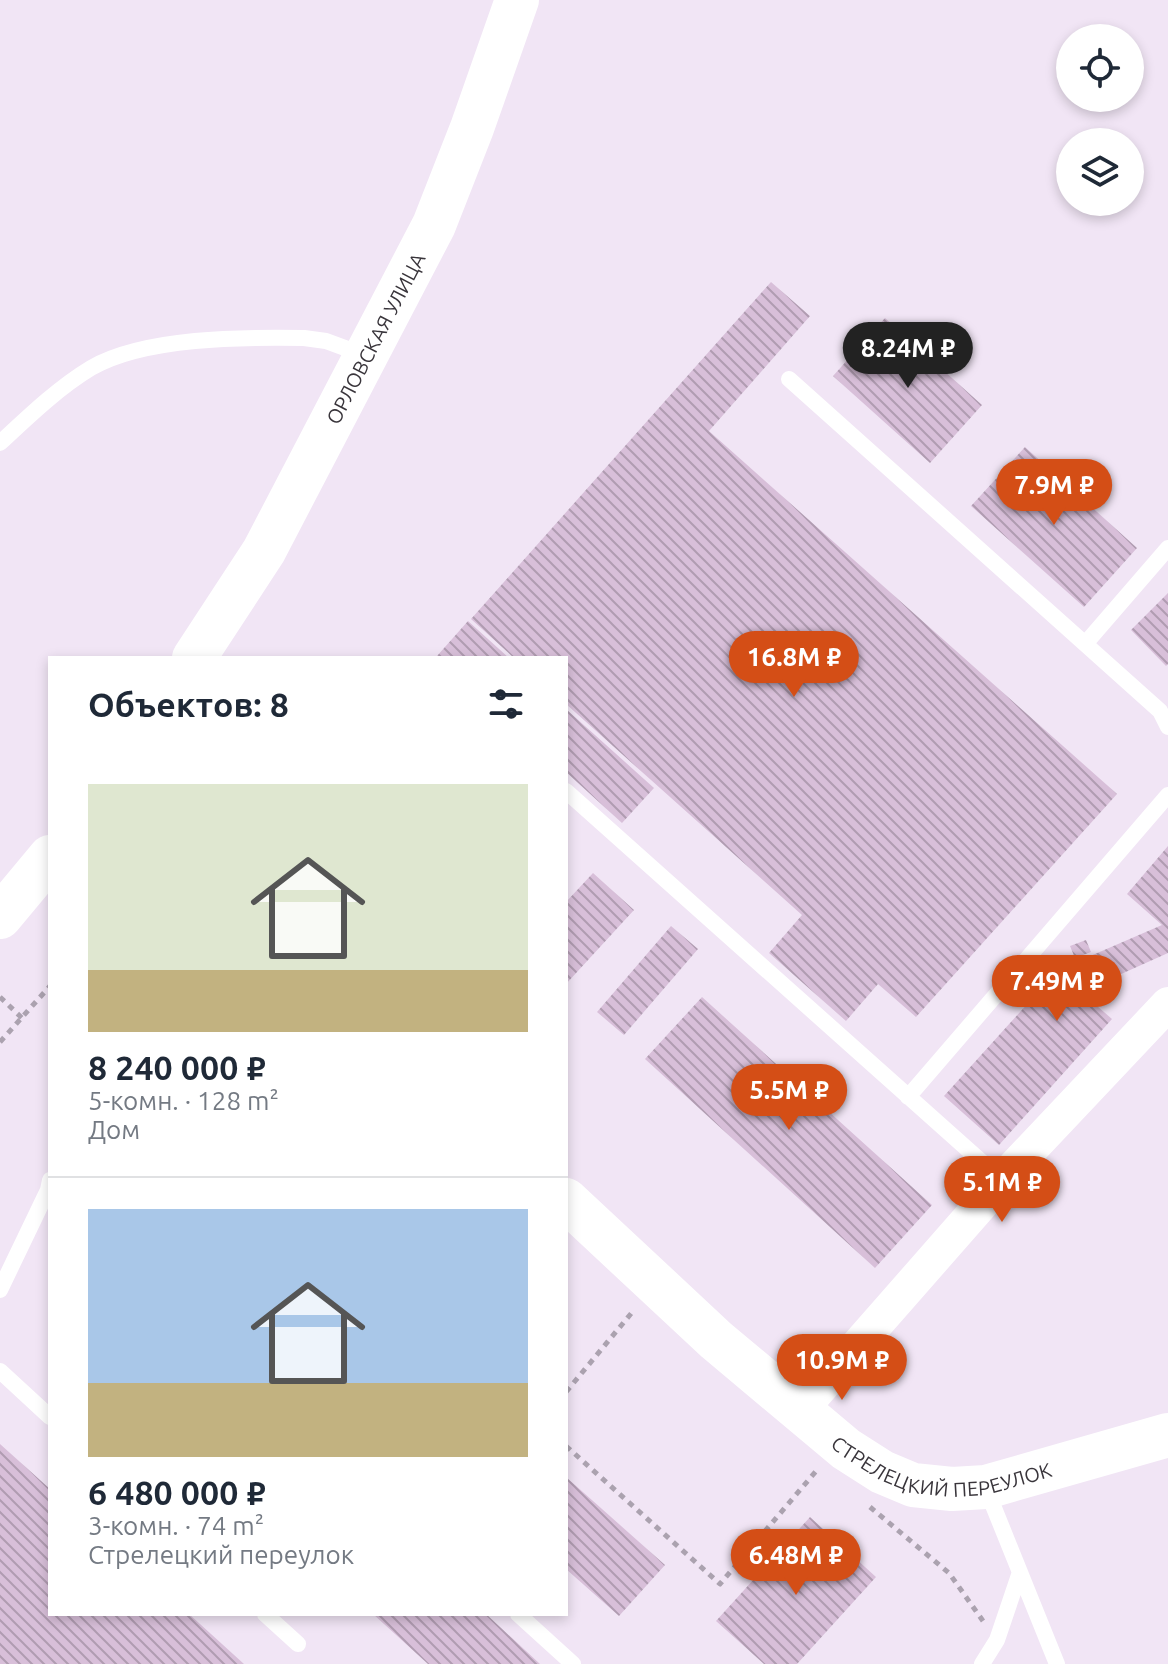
<!DOCTYPE html>
<html lang="ru">
<head>
<meta charset="utf-8">
<style>
  :root { --surface:#fff; --page:#f6f6f7; --text:#1f2937; --muted:#747a83; --line:#e0e1e3; --accent:#d44e16 }
  body { margin:0; font-family:Ubuntu,sans-serif; background:var(--page); color:var(--text); height:100vh; display:flex; flex-direction:column; font-size:30px; white-space:nowrap }
  * { box-sizing:border-box; margin:0 }
  p { font-size:26px; color:var(--muted) }
  .icon { flex:none; width:44px; height:44px; fill:none; stroke:currentColor; stroke-width:2; stroke-linecap:round; stroke-linejoin:round }
  .map { position:relative; flex:1; overflow:hidden }
  .drawer { position:absolute; left:48px; top:656px; width:520px; height:960px; display:flex; flex-direction:column; background:var(--surface); border-radius:0px; box-shadow:0 4px 12px #0003 }
  .drawer>* { flex:none }
  .controls { position:absolute; left:1056px; top:24px; display:grid; gap:16px }
  .controls a { display:grid; place-items:center; width:88px; height:88px; border-radius:50%; background:var(--surface); box-shadow:0 4px 12px #0003; font-size:40px }
  .price { position:absolute; translate:-50% -68px; padding:0 18px; border-radius:28px; background:var(--accent); color:#fff; font-size:26px; line-height:52px; filter:drop-shadow(0 2px 4px #0008) }
  .price::after { content:''; position:absolute; left:50%; top:48px; width:24px; height:18px; margin-left:-12px; background:inherit; clip-path:polygon(0 0,100% 0,50% 100%) }
  .price.selected { background:#222; color:#fff }
  ul { padding:0; list-style:none }
  li { display:grid; align-content:center; gap:16px; height:424px; padding:0 40px }
  li+li { border-top:2px solid var(--line) }
  li span { display:grid; place-items:center; height:248px; border-radius:0px; color:#555 }
  li>.icon { margin-inline-start:auto }
  span .icon { width:144px; height:144px; fill:#fffc; stroke-width:1 }
  li b { font-size:34px }
  h2 { display:flex; justify-content:space-between; align-items:center; height:96px; padding:0 40px; font-size:34px }
  .map>svg:first-child { display:block }
  .building { fill:url(#building-back-hatch) }
  .lines { fill:none; stroke-linecap:round; stroke-linejoin:round }
  .path { stroke:#aba2af; stroke-width:5; stroke-dasharray:6 6; stroke-linecap:butt }
  .lane { stroke:#fff; stroke-width:16 }
  .street { stroke:#fff; stroke-width:34 }
  .secondary { stroke:#fff; stroke-width:44 }
  .primary { stroke:#fff; stroke-width:44 }
  .labels { text-anchor:middle; dominant-baseline:central; stroke-width:6; stroke-linejoin:round; paint-order:stroke }
  .street-label { font-size:20px; fill:#39353b; stroke:#fcf4fe }
</style>
</head>
<body>
<div class="map">
<svg width="1168" height="1664" viewBox="0 0 1168 1664">
  <defs>
    <pattern id="building-back-hatch" width="6" height="6" patternUnits="userSpaceOnUse" patternTransform="scale(2)"><rect width="6" height="6" fill="#d8bfd9"/><path d="M-1 5l2 2M0 0l6 6M5-1l2 2" fill="none" stroke="#b09cb1"/></pattern>
  </defs>
  <rect width="100%" height="100%" fill="#f1e5f5"/>
  <path class="building" d="M771,282L810,316L709,431L1117,794L916,1017L878,984L846,1021L769,953L802,915L566,704V658H514L471,619Z
    M885,318L982,405L930,463L833,376Z
    M1025,447L1137,548L1084,607L971,506Z
    M1168,593V664L1166,666L1131,630Z
    M468,621L509,658H439L437,656Z
    M566,709L654,788L622,823L566,772Z
    M1168,846V953L1081,992L1112,1019L999,1145L944,1096L1058,970L1162,925L1127,894Z
    M593,873L634,910L566,984V902Z
    M671,926L698,949L624,1035L597,1012Z
    M1086,940L1091,952L1075,958L1070,946Z
    M702,997L932,1205L875,1268L645,1059Z
    M0,1444L50,1489V1614H189L244,1664H0Z
    M566,1477L665,1565L619,1616L566,1569Z
    M810,1517L876,1577L797,1664H764L716,1621Z
    M373,1614H486L540,1664H428Z"/>
  <g class="lines">
    <path class="path" d="M0,997L22,1018
      M0,1042L50,986
      M566,1392L634,1310
      M566,1446L720,1584L817,1470
      M870,1507L949,1573L983,1621"/>
    <path class="lane" d="M789,379L1160,711L1168,727
      M0,443C29,416 58,388 91,368C144,337 244,337 304,338L326,341L364,355
      M1085,644L1168,548
      M566,791L1002,1180
      M908,1097L1168,795
      M0,1290L48,1190L50,1180
      M0,1371L50,1417
      M986,1488L1057,1664
      M265,1614L298,1644
      M518,1614L573,1664
      M982,1664L997,1640L1020,1572"/>
    <path class="street" d="M800,1411L1015,1166L1168,1004"/>
    <path class="secondary" id="s1" d="M566,1200L716,1340L846,1449L882,1472L913,1485L952,1489L986,1487L1168,1435"/>
    <g class="primary">
      <path id="s2" d="M194,658L264,551L434,225L472,128L517,0"/>
      <path d="M0,917L50,857"/>
    </g>
  </g>
  <g class="labels">
    <g class="street-label">
      <text stroke="none"><textPath href="#s2" startOffset="368">ОРЛОВСКАЯ УЛИЦА</textPath></text>
      <text stroke="none"><textPath href="#s1" startOffset="476">СТРЕЛЕЦКИЙ ПЕРЕУЛОК</textPath></text>
    </g>
  </g>
</svg>
<div class="controls">
<a><svg class="icon" aria-label="locate" viewBox="0 0 24 24"><circle cx="12" cy="12" r="6"/><path d="M12 2v4M12 18v4M2 12h4M18 12h4"/></svg></a>
<a><svg class="icon" aria-label="layers" viewBox="0 0 24 24"><path d="M12 4l9 5-9 5-9-5zM3 14l9 5 9-5"/></svg></a>
</div>
<b class="price selected" style="left:908px;top:390px">8.24M ₽</b>
<b class="price" style="left:1054px;top:527px">7.9M ₽</b>
<b class="price" style="left:794px;top:699px">16.8M ₽</b>
<b class="price" style="left:1057px;top:1023px">7.49M ₽</b>
<b class="price" style="left:789px;top:1132px">5.5M ₽</b>
<b class="price" style="left:1002px;top:1224px">5.1M ₽</b>
<b class="price" style="left:842px;top:1402px">10.9M ₽</b>
<b class="price" style="left:796px;top:1597px">6.48M ₽</b>
<section class="drawer">
<h2>Объектов: 8<svg class="icon" aria-label="filters" viewBox="0 0 24 24"><path d="M4 7h16M4 17h16"/><circle cx="9" cy="7" r="2"/><circle cx="15" cy="17" r="2"/></svg></h2>
<ul>
<li><span style="background:linear-gradient(#dfe7d0 75%,#c2b280 0)"><svg class="icon" aria-label="home" viewBox="0 0 24 24"><path d="M3 11l9-7 9 7M6 9v11h12V9"/></svg></span><div><b>8 240 000 ₽</b><p>5-комн. · 128 m²</p><p>Дом</p></div></li>
<li><span style="background:linear-gradient(#a9c7e8 70%,#c2b280 0)"><svg class="icon" aria-label="home" viewBox="0 0 24 24"><path d="M3 11l9-7 9 7M6 9v11h12V9"/></svg></span><div><b>6 480 000 ₽</b><p>3-комн. · 74 m²</p><p>Стрелецкий переулок</p></div></li>
</ul>
</section>
</div>
</body>
</html>
